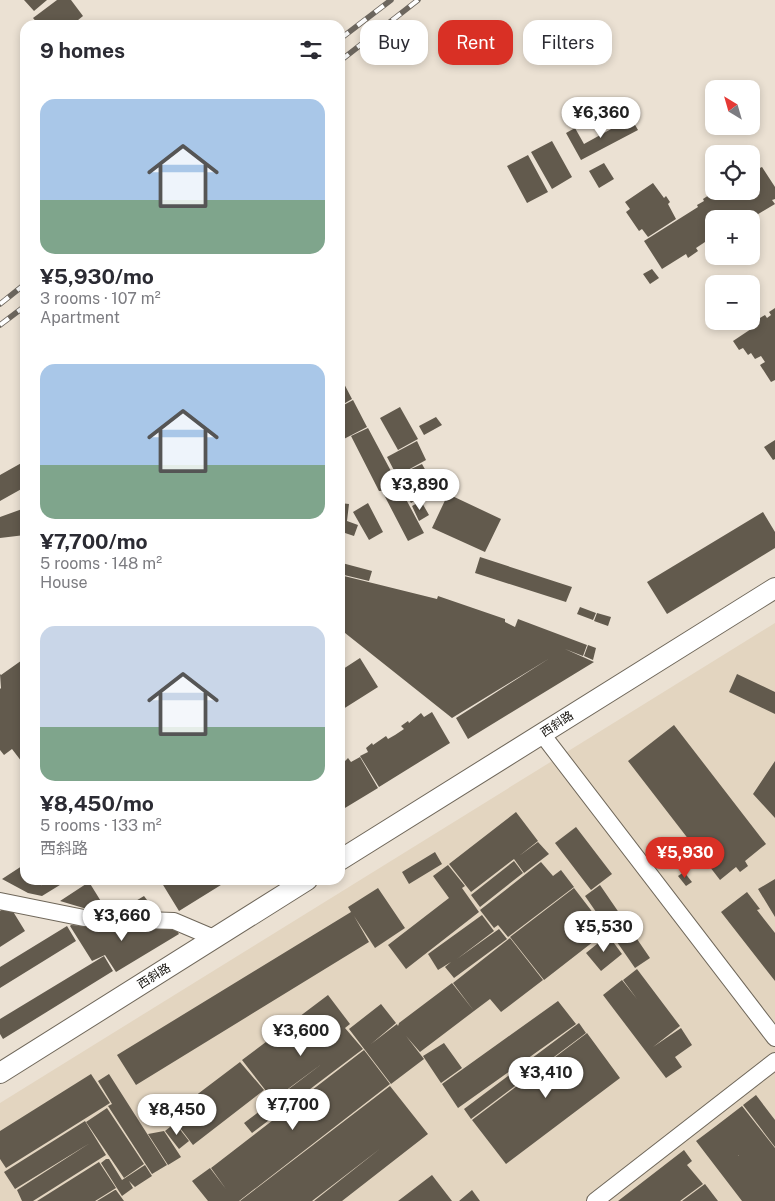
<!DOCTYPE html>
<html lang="en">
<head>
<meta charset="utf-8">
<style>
  :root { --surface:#fff; --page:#f2f2f3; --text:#2b2b33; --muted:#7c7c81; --accent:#d93025 }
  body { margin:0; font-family:"Public Sans","Noto Sans SC",sans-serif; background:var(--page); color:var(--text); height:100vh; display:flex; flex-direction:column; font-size:19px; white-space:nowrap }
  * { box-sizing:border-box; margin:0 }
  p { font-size:16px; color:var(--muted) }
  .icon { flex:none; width:28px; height:28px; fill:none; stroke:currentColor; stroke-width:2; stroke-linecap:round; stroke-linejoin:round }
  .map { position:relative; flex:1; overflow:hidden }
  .sheet { position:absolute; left:20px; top:20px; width:325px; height:865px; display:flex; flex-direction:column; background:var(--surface); border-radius:15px; box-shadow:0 2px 8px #0003 }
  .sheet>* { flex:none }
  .top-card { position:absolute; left:360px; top:20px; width:340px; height:45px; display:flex; gap:10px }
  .needle { width:32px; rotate:323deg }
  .tools { position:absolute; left:705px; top:80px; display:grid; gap:10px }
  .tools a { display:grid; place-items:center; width:55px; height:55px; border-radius:10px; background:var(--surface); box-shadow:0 2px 8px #0003; font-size:25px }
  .price { position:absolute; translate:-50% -42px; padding:0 11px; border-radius:18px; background:#fff; color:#222; font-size:16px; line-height:32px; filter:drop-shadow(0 1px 2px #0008) }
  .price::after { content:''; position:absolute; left:50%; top:30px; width:15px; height:11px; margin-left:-8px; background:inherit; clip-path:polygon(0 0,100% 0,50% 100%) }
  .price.selected { background:var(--accent); color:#fff }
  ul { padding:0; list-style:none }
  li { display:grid; align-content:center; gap:10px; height:265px; padding:0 20px }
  li span { display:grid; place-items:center; height:155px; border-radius:15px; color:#555 }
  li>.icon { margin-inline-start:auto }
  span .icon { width:90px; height:90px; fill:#fffc; stroke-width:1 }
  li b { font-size:21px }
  h2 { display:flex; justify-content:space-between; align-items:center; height:60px; padding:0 20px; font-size:21px }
  .pill { padding:0 18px; border-radius:15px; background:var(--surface); box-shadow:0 2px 8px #0003; font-size:18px; line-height:45px }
  .pill.selected { background:var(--accent); color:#fff }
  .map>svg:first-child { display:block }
  .built { fill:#e3d5c0 }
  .building { fill:#625a4d }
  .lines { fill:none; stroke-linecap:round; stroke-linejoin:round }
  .minor-casing { stroke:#6f675a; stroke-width:18 }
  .tertiary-casing { stroke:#6f675a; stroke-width:22 }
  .minor { stroke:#fff; stroke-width:16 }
  .tertiary { stroke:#fff; stroke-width:20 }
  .rail-casing { stroke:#6c665e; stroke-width:5.5 }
  .rail { stroke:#fff; stroke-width:4; stroke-dasharray:11; stroke-linecap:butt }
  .labels { text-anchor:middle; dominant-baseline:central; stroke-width:5; stroke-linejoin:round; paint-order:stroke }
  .street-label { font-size:12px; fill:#15120d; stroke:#fff }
</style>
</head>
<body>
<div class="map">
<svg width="775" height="1201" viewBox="0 0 775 1201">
  <rect width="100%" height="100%" fill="#ebe1d3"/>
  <path class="built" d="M775,623V1201H0V1103Z"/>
  <path class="building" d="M24,0H47L34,11Z
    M57,0H71L83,16L72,25H39L33,18Z
    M631,118L638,130L581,160L566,133L575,128L584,144Z
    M552,141L572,177L552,189L531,152Z
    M528,155L548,192L527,203L507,166Z
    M604,163L614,179L599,188L589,171Z
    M762,167L775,187V199L772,200L775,204L755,216L752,212L743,219H714V236L696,248L698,251L688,258L686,254L662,269L644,241L698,207L697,205L704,201L703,199L709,195L710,197L722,191H751V172Z
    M653,183L664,198L666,196L670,202L668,204L676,219L648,237L642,229L639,231L626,212L630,209L625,202Z
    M652,269L659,278L650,284L643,274Z
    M775,308V380L771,382L760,365L765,362L761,356L755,359L751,353L748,355L743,348L739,350L733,341L757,325L755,321L765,315L767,318L771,315L769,312Z
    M340,376L352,399L340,406Z
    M353,400L367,427L340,441V407Z
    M400,407L418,439L398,450L380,418Z
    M436,417L442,425L424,435L419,426Z
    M368,428L424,533L408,541L382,491H379L351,436Z
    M775,440V459L773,460L764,447Z
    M417,441L426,460L397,476L387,457Z
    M25,461V487L0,501V475Z
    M422,464L436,489L424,495L409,472V470Z
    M407,472L420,497L411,503L397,478Z
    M448,494L501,519L485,552L432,528Z
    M421,501L429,515L419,521L412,506Z
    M340,503L349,504L347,521L358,525L354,536L342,532L345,528L340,527Z
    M368,503L383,532L369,540L353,512Z
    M25,508V535L0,538V517Z
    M763,512L775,532V548L667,614L647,582Z
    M480,557L572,587L566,602L475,573Z
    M342,563L372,571L369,581L340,574Z
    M340,575L437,599L438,596L505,619V622L515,627L518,619L587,645L583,656L565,649L583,657L582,660L583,657L594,662L468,739L456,718L550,658L452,718L340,629Z
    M580,607L596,613L593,620L577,614Z
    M597,613L611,617L608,626L594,621Z
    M588,645L596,648L593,660L584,656Z
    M25,658V766L12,749L4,755L0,750V689L1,688L0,674L1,675Z
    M360,658L378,687L340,711V671Z
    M737,674L775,692V714L729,692Z
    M432,712L450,743L379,787L360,756L368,752L366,748L372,743L373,745L386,736L388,739L395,735L404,729L401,726L408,721L409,723L421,713L424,717Z
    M674,725L766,844L745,861L748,866L740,872L736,867L720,880L628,761Z
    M360,757L378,788L340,811V766L348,758L351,762Z
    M775,761V818L753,794Z
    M516,812L538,841L519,856L538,842L549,854L524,873L514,859L471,892L449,864Z
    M576,827L612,874L591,890L555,843Z
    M435,852L442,864L409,884L402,872Z
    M514,861L523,873L480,907L471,895Z
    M541,862L553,876L561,870L574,887L508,937L498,925L494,928L480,910Z
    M25,864V880H39L42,886L40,880H68L42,896L28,893L2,879Z
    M448,865L465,886L462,888L479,912L406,969L388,945L449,898L433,876Z
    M684,872L692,882L686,886L678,876Z
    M775,879V917L758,889Z
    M160,880H229L179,911Z
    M89,882L107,911L97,912L60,901Z
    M600,885L650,958L635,968L585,896Z
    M378,888L405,928L375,948L354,916L369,942L136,1085L117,1055L351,912L348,907Z
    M574,888L607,931L544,980L510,937Z
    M747,892L760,909L757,910L775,933V981L721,912Z
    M144,896L150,904V912L119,911Z
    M9,905L25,931L0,947V911Z
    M482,915L494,931L457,959L499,929L507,939L454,978L445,967L451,962L438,970L428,954Z
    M71,925L107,927L174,926L179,934L116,972L105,955L92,961L70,926Z
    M67,926L76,941L0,988V967Z
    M608,935L622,954L601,971L586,953Z
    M510,938L543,980L501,1012L490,999L474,1011L453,983Z
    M104,956L113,971L3,1039L0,1034V1019Z
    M637,969L680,1026L653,1047L681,1028L692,1045L675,1057L682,1067L666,1078L603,995L622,980L637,999L623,980Z
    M452,983L474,1011L420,1052L406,1036L424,1059L391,1084L349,1029L381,1004L396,1023L371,1044L397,1024L398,1026L399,1023Z
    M328,995L350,1024L345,1028L363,1049L252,1133L244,1123L323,1063L273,1100L242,1060Z
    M558,1001L576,1024L458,1108L442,1084Z
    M579,1023L586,1033L471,1119L464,1109Z
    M587,1033L620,1078L506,1164L489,1142L571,1080L489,1142L472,1120Z
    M444,1043L462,1068L441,1083L423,1056Z
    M364,1050L390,1084L239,1201H208L192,1181L210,1168L226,1189L211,1168Z
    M240,1062L264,1090L193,1145L170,1115Z
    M91,1074L110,1103L6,1168L0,1159V1131Z
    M109,1074L167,1165L152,1174L108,1106L112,1104L98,1081Z
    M390,1086L428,1134L342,1201H314L381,1148L312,1201H240Z
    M756,1095L775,1120V1147L743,1105Z
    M742,1106L775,1148V1201H742L696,1141L716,1126L739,1156L716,1126Z
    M107,1108L144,1164L124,1178L86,1122Z
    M85,1121L106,1155L33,1201H22L17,1190L90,1143L15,1189L4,1172Z
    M175,1123L189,1141L179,1149L165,1131Z
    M164,1131L181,1157L168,1165L148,1134Z
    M684,1150L692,1161L687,1165L703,1184L680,1201H618Z
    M106,1159H109L122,1180L145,1165L152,1176L135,1187L129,1181L133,1188L122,1196L101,1163Z
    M99,1162L116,1188L95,1201H37Z
    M432,1175L452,1201H398Z
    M705,1184L718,1201H682Z
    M115,1190H116L124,1201H97Z
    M472,1190L480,1201H459Z"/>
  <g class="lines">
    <defs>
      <path id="minor" d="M542,734L775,1038
        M0,901L84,918L174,921L214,938
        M595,1201L775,1061"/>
      <path id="tertiary" d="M340,860L775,588
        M0,1073L307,880"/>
    </defs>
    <use href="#minor" class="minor-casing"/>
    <use href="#tertiary" class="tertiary-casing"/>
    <use href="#minor" class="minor"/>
    <use href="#tertiary" class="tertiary"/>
    <defs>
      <path id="rail" d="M340,39L391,0
        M340,61L418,0
        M0,304L25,284
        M0,325L25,306"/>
    </defs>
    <use href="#rail" class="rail-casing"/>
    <use href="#rail" class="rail"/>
  </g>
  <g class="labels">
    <g class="street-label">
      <text transform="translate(557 724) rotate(-33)">西斜路</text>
      <text transform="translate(154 976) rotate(-32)">西斜路</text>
    </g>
  </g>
</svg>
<div class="tools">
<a><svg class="needle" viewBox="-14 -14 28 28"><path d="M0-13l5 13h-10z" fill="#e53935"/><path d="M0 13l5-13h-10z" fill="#7c7c81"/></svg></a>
<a><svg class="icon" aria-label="locate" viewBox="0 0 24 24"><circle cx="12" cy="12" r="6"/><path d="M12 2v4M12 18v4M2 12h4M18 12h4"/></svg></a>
<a>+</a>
<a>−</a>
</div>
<b class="price" style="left:601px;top:139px">¥6,360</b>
<b class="price" style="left:420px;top:511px">¥3,890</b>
<b class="price selected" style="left:685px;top:879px">¥5,930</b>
<b class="price" style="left:122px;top:942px">¥3,660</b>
<b class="price" style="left:604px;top:953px">¥5,530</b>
<b class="price" style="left:301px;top:1057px">¥3,600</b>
<b class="price" style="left:546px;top:1099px">¥3,410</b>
<b class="price" style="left:293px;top:1131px">¥7,700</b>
<b class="price" style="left:177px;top:1136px">¥8,450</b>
<div class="top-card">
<a class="pill">Buy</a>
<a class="pill selected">Rent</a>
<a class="pill">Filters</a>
</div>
<section class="sheet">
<h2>9 homes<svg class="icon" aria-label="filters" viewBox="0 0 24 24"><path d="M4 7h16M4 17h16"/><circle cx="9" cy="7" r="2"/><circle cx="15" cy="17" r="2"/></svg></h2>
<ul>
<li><span style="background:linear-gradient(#a9c7e8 65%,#7fa58c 0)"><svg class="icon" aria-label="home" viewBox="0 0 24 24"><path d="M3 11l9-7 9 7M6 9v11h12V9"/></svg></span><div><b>¥5,930/mo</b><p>3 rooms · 107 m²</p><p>Apartment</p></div></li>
<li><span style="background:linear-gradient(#a9c7e8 65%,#7fa58c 0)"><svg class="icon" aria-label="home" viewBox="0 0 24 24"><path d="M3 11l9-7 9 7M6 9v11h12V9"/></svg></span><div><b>¥7,700/mo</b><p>5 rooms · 148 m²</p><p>House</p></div></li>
<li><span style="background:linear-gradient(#c9d6e8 65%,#7fa58c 0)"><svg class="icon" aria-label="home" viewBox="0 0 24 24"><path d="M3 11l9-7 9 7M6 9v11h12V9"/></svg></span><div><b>¥8,450/mo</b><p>5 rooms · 133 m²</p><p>西斜路</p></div></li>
</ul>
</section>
</div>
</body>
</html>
